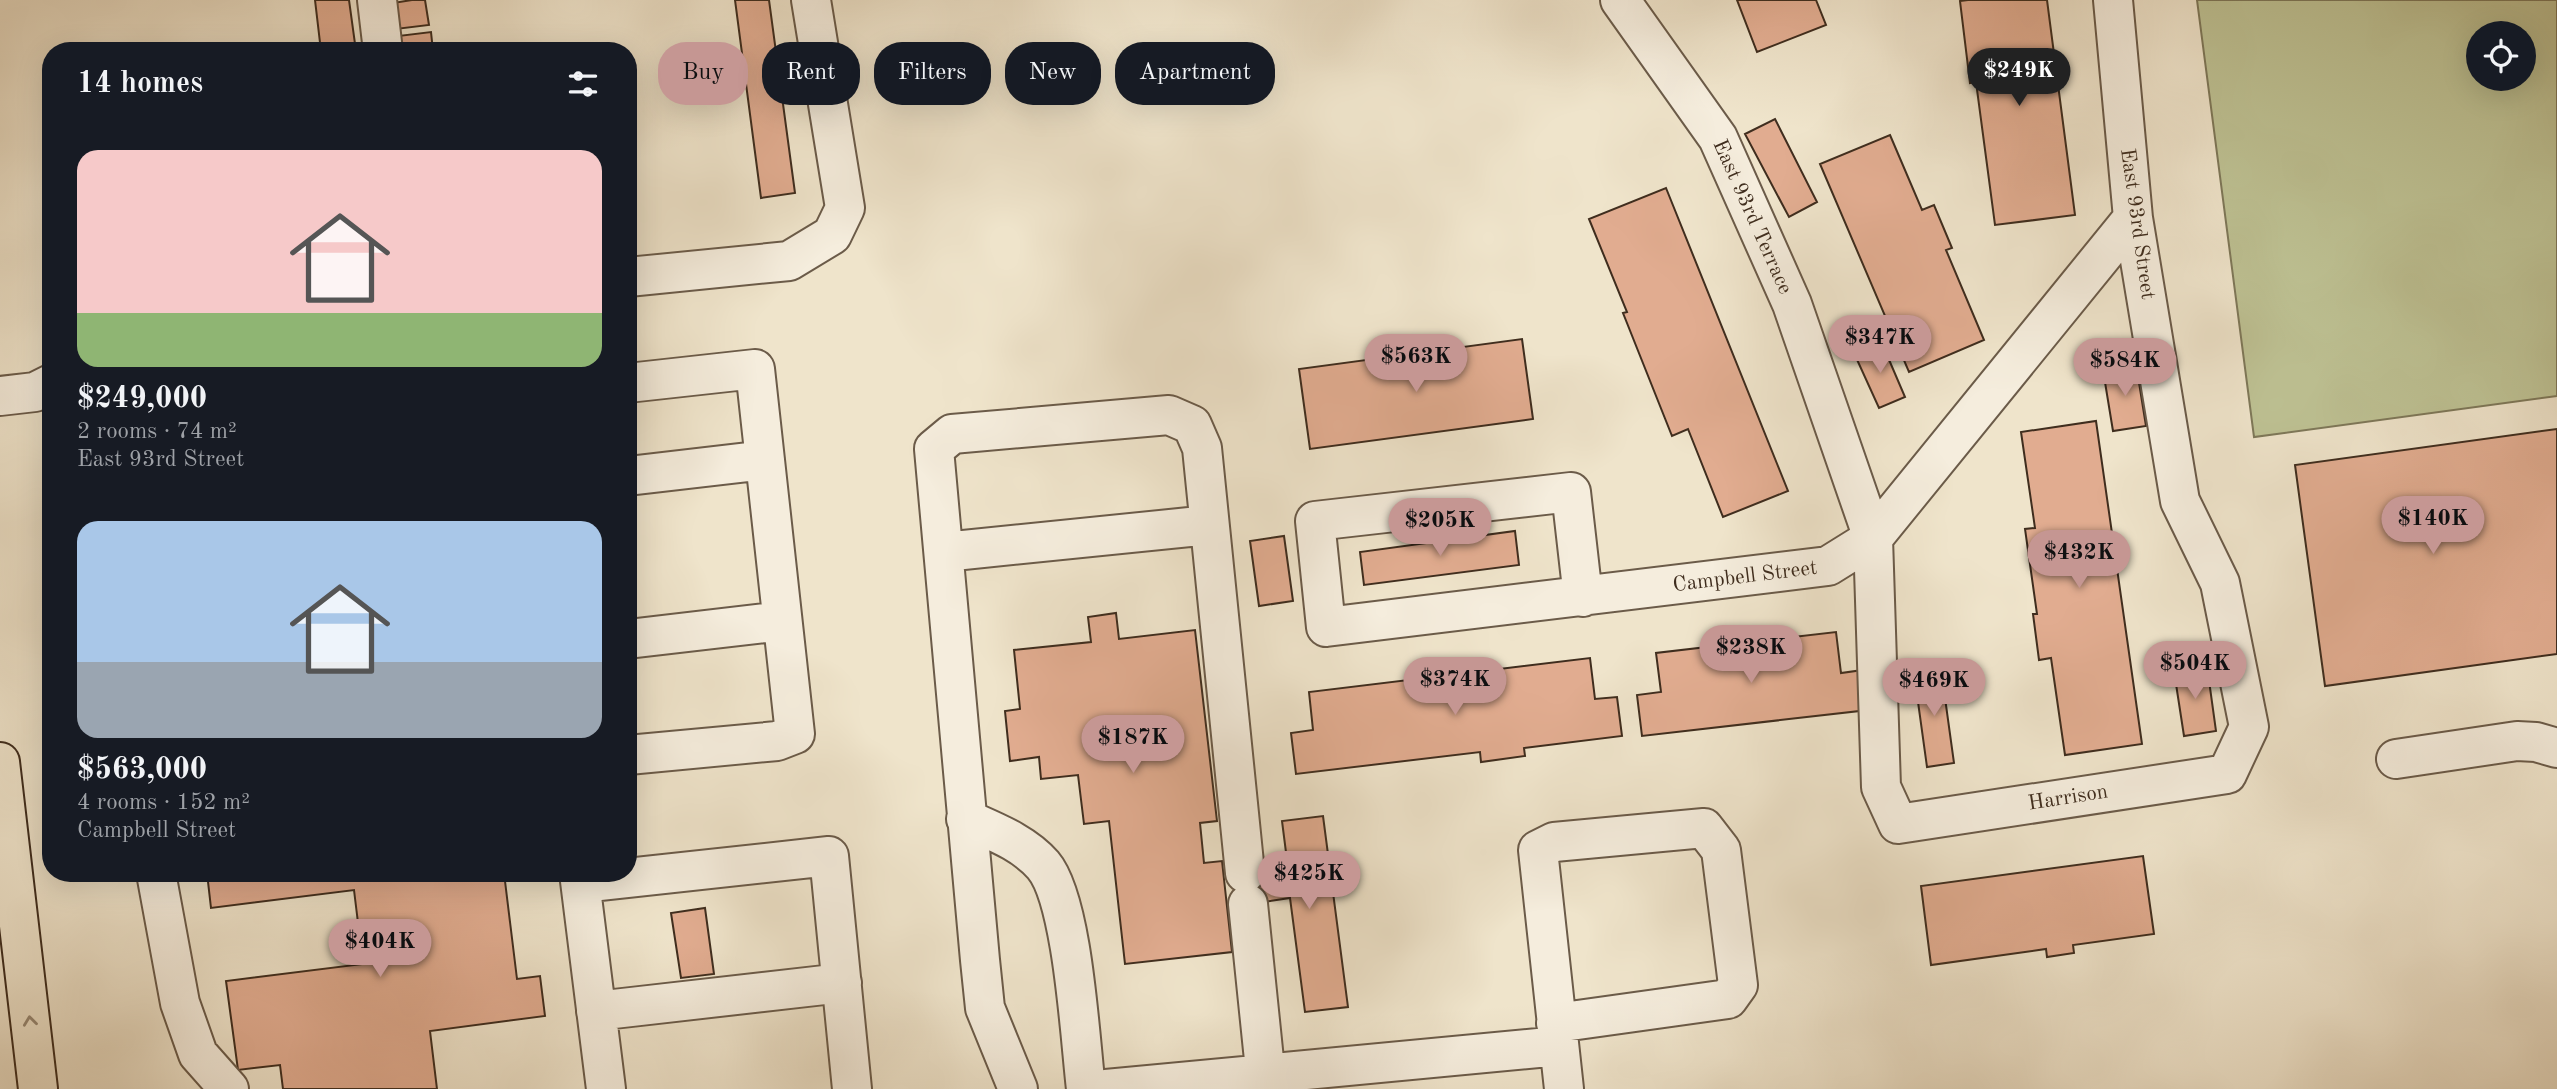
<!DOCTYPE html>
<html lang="en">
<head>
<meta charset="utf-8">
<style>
  :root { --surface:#171b24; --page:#20242c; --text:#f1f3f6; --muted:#9ea1a6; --accent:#c59692 }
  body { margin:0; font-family:"Old Standard TT",serif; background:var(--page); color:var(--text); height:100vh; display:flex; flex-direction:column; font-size:26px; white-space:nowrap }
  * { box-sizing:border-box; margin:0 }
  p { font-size:23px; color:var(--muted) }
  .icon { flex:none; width:38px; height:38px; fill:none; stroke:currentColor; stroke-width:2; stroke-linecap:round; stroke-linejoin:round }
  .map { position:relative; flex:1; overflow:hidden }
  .details { position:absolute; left:42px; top:42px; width:595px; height:840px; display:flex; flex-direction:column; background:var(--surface); border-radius:28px; box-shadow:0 7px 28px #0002 }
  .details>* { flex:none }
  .guide { position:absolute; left:658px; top:42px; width:665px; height:63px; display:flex; gap:14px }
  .buttons { position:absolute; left:2466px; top:21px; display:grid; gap:14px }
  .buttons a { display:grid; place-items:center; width:70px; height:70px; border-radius:50%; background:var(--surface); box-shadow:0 7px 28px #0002; font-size:35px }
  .price { position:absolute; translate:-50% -60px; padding:0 16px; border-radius:24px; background:var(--accent); color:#111; font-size:23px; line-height:46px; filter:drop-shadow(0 2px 4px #0008) }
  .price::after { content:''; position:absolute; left:50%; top:42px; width:21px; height:16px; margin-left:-10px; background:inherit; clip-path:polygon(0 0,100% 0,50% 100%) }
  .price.current { background:#222; color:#fff }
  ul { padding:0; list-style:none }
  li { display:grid; align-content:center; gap:14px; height:371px; padding:0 35px }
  li span { display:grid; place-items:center; height:217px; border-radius:21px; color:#555 }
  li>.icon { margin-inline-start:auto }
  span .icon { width:126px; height:126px; fill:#fffc; stroke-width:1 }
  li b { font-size:30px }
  h2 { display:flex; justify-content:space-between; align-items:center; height:84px; padding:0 35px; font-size:30px }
  .pill { padding:0 24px; border-radius:28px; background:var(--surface); box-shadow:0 7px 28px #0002; font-size:24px; line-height:63px }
  .pill.current { background:var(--accent); color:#111 }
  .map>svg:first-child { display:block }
  .green { fill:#bec294; stroke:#7e7859; stroke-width:2; fill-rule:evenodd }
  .building { fill:#e1ac90; stroke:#3f2d1e; stroke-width:2 }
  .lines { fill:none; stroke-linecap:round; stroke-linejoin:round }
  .minor-casing { stroke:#6b5b49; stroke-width:42 }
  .major-casing { stroke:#3f2d1e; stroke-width:42 }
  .minor { stroke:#f5eddd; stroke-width:38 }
  .major { stroke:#efe4cb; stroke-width:38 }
  .oneway { stroke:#978874 }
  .labels { text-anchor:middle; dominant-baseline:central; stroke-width:6; stroke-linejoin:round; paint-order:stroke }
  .street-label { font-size:21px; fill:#3f2d1e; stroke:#f5eddd }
</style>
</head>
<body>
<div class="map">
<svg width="2557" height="1089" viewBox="0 0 2557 1089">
  <rect width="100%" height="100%" fill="#efe4cb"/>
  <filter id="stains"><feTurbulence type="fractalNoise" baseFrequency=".00286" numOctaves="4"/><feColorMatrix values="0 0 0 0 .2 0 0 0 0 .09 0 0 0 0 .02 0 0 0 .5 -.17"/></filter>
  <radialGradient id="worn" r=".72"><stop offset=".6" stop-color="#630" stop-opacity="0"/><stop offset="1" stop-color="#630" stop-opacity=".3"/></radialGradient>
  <path class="green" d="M2197,0H2557V396L2254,437ZM2478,33H2524V79H2478Z"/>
  <path class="building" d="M315,0H349L356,51H321Z
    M412,0H425L429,25L396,29L393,3Z
    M735,0H769L795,193L761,198Z
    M1737,0H1816L1826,25L1757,52Z
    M1968,0H2047L2075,215L1995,225L1976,82L1970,83L1960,1Z
    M431,32L433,51H400L398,36Z
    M1775,119L1817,202L1789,217L1745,134Z
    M1890,135L1922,210L1934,205L1952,248L1946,250L1984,340L1909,372L1820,164Z
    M1666,188L1788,491L1723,517L1688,429L1672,436L1623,313L1627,312L1589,219Z
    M1522,339L1533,419L1310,449L1299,369Z
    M1881,341L1905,397L1879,408L1854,353Z
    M2136,364L2146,426L2113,431L2103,370Z
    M2096,421L2142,744L2065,755L2051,658L2039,660L2033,614H2037L2025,529L2035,528L2021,432Z
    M2557,429V654L2325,686L2295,465Z
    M1515,531L1519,565L1364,585L1360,552Z
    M1284,536L1293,601L1259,606L1250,541Z
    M1116,613L1119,639L1195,630L1217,821L1200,823L1204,863L1222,861L1232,952L1125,964L1109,821L1084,824L1078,775L1041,779L1039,757L1010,761L1005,711L1020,709L1014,650L1091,642L1088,617Z
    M1836,632L1841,673L1863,670L1868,710L1642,736L1637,695L1661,692L1656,653Z
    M1590,658L1595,699L1617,697L1622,736L1524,748L1525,756L1481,762L1480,752L1296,774L1291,733L1313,730L1309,692Z
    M2207,666L2216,731L2184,736L2174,671Z
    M1941,669L1954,763L1927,767L1914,673Z
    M1323,816L1348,1007L1305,1012L1290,898L1251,904L1247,874L1288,868L1282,821Z
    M2143,856L2154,934L2073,945L2074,953L2047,957L2046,949L1931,965L1921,886Z
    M207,873H504L517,979L540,976L545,1016L430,1031L437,1089H283L280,1065L238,1070L226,981L363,964L354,890L211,908Z
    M705,908L714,974L681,978L671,913Z"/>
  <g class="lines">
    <defs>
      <path id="minor" d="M377,0L383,51
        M1620,0L1718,138L1792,304L1873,538L1881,787L1898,824L2227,774L2249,727L2220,583L2180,501L2133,218L2113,0
        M628,277L789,261L832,235L845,208L811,0
        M628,383L755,369L795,734L777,741L628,755
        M0,396L35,392L51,384
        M628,476L765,460
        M944,552L1209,525
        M1583,597L1571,492L1315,521L1326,627L1828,566L1873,538L2133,218
        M628,639L782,621
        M2396,759L2517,741L2536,742L2557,748
        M966,819C992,831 1023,842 1043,865C1073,900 1080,1039 1086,1089
        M156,873L180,1003L198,1054L229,1089
        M579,873L606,1089
        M581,883L829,856L852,1089
        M1248,904L1267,1089
        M596,1011L842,983
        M1556,1023L1728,999L1738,985L1721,850L1704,828L1554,842L1538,850L1564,1089
        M1018,1089L985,1008L980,960L934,449L952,434L1169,415L1192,425L1202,448L1245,873
        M1106,1089L1559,1046"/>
      <path id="major" d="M0,762L38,1089"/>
    </defs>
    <use href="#minor" class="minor-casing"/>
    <use href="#major" class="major-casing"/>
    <use href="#minor" class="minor"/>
    <use href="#major" class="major"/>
  </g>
  <defs><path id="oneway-chevron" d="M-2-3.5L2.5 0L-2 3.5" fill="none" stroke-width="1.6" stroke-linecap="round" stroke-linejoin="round" transform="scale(1.75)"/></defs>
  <use class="oneway" href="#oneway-chevron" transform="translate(30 1021) rotate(-97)"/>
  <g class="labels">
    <g class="street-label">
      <text transform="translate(1752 217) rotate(66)">East 93rd Terrace</text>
      <text transform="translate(2137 224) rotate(82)">East 93rd Street</text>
      <text transform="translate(1745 577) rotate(-7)">Campbell Street</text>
      <text transform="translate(2068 798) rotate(-9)">Harrison</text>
    </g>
  </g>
  <rect width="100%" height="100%" filter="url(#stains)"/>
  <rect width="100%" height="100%" fill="url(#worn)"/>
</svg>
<div class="buttons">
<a><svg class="icon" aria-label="locate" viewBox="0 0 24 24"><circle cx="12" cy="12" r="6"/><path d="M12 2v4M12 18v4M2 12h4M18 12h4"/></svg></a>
</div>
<b class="price current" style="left:2019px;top:108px">$249K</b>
<b class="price" style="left:1880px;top:375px">$347K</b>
<b class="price" style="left:1416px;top:394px">$563K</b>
<b class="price" style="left:2125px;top:398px">$584K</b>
<b class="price" style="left:2433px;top:556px">$140K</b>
<b class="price" style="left:1440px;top:558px">$205K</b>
<b class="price" style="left:2079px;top:590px">$432K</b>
<b class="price" style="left:1751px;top:685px">$238K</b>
<b class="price" style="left:2195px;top:701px">$504K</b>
<b class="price" style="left:1455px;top:717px">$374K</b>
<b class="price" style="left:1934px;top:718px">$469K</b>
<b class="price" style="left:1133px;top:775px">$187K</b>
<b class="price" style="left:1309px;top:911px">$425K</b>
<b class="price" style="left:380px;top:979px">$404K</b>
<div class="guide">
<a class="pill current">Buy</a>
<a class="pill">Rent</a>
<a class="pill">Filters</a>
<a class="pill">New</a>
<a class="pill">Apartment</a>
</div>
<section class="details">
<h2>14 homes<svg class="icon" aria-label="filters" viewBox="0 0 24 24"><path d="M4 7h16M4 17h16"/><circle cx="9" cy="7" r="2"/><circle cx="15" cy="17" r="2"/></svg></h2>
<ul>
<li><span style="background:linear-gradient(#f6c9c9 75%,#8fb573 0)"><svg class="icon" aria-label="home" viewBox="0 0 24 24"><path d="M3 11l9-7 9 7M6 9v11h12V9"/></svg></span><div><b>$249,000</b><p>2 rooms · 74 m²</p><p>East 93rd Street</p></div></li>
<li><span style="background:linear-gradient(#a9c7e8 65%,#9aa5b1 0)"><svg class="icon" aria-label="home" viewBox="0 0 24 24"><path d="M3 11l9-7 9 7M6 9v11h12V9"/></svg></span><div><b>$563,000</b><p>4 rooms · 152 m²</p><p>Campbell Street</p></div></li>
</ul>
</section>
</div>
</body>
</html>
